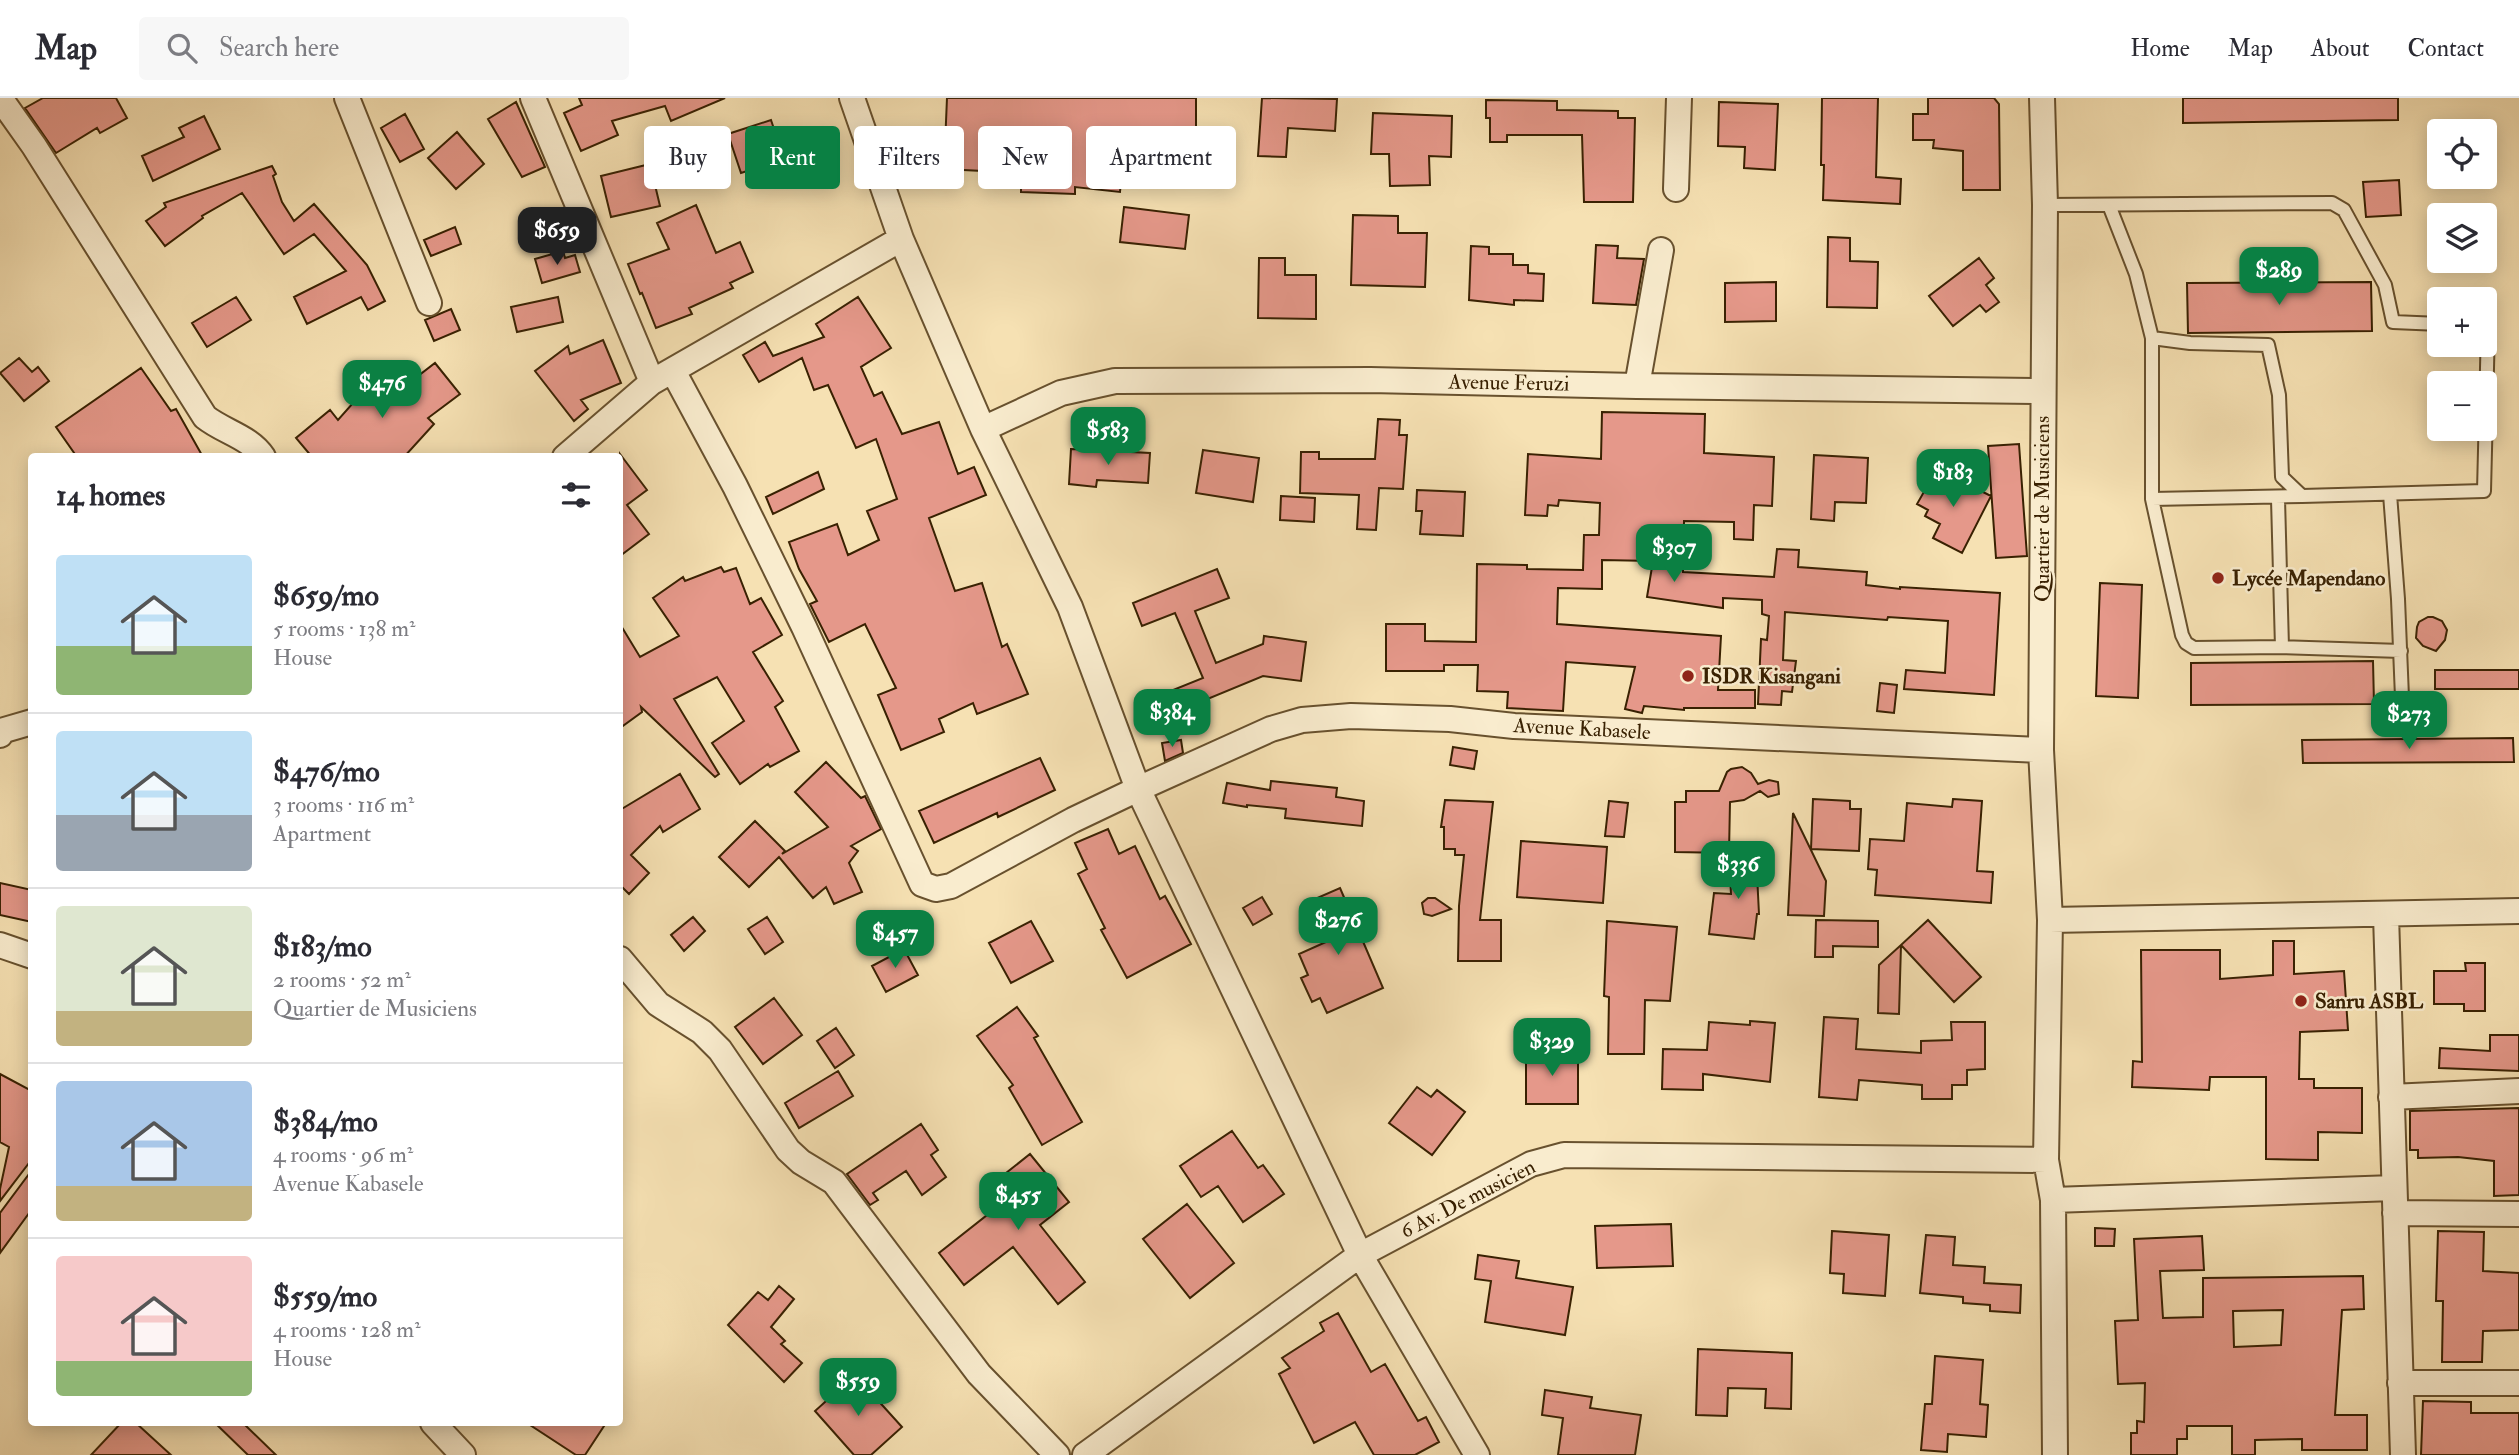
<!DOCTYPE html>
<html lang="en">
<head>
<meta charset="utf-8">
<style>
  :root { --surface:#fff; --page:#f7f7f7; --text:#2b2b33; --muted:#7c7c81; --line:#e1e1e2; --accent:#0b8043 }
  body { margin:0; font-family:"IM FELL Double Pica",serif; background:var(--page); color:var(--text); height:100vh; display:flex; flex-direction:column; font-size:26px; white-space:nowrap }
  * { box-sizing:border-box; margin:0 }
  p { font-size:23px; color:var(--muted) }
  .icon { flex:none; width:38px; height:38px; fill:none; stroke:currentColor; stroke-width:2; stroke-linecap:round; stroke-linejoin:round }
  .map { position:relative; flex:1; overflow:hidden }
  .panel { position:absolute; left:28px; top:355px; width:595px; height:973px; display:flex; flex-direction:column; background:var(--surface); border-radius:7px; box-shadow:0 4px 18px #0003 }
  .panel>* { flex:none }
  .guide { position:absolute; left:644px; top:28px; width:665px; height:63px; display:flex; gap:14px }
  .tools { position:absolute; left:2427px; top:21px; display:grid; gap:14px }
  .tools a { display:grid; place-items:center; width:70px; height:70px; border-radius:7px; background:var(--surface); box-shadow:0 4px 18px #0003; font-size:35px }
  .price { position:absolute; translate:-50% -60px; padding:0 16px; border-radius:14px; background:var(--accent); color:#fff; font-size:23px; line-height:46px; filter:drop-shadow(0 2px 4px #0008) }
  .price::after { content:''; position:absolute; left:50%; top:42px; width:21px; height:16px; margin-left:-10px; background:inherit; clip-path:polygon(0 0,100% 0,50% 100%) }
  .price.current { background:#222; color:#fff }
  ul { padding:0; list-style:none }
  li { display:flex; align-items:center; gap:21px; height:175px; padding:0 28px }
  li+li { border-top:2px solid var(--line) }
  li span { display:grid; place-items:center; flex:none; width:196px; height:140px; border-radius:7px; color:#555 }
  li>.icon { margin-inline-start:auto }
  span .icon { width:84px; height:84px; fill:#fffc; stroke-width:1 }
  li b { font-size:30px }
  h2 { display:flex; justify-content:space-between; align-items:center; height:84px; padding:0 28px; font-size:30px }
  .chip { padding:0 24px; border-radius:7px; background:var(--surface); box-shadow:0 4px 18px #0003; font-size:24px; line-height:63px }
  .chip.current { background:var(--accent); color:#fff }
  header { display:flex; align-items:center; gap:42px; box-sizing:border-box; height:98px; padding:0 35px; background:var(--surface); border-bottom:2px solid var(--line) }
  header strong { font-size:33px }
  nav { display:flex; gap:38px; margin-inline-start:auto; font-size:24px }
  .search { width:490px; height:63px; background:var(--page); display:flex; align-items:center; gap:18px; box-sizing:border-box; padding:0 24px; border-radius:7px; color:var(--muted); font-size:26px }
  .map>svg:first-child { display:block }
  .building { fill:#e5988a; stroke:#392102; stroke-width:2; fill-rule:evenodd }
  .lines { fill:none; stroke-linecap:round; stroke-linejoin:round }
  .lane-casing { stroke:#68512e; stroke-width:16 }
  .street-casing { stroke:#68512e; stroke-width:28 }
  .lane { stroke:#f9ecce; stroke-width:12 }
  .street { stroke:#f9ecce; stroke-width:24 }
  .poi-dot { fill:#8f2418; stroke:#f9ecce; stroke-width:2.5 }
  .labels { text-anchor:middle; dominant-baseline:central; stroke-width:5; stroke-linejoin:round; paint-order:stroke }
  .street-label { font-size:21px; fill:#392102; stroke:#f9ecce }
  .poi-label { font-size:21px; font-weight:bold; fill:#392102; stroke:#f9ecce; text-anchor:start }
</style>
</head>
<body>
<header>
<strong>Map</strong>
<div class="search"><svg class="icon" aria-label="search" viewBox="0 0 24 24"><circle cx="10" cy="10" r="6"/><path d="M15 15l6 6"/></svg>Search here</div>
<nav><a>Home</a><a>Map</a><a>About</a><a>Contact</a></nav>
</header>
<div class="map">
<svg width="2519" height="1357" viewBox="0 0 2519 1357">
  <rect width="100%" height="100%" fill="#f6e1b3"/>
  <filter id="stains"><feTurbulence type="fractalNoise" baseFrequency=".00286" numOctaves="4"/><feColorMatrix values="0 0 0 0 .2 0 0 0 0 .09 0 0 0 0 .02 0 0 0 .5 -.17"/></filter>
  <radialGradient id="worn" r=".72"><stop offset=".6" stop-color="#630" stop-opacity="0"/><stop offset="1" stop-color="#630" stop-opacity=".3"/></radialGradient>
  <path class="building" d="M43,0H116L127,20L100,35L97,30L56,55L25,10Z
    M579,0H725L671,23L665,8L612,23L618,37L581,53L564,15L582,7Z
    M947,0H1196V43H1185L1186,53H1124L1120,94L1075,89V96L1021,94V75L944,71Z
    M1262,0L1337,1L1335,33L1288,30L1286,59L1258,58Z
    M1822,0H1878L1876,79L1901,81L1900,106L1823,102L1824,67H1821Z
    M1928,0H1994L1999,6L2000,92H1963V53L1933,50L1934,42H1913V16H1928Z
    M2183,0H2398V22L2183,25Z
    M1486,2L1557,3V12L1618,13V20H1635L1633,104H1584L1582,37H1507V44H1490V20H1486Z
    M516,4L545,69L522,79L488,21Z
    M1719,4L1778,6L1775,72L1744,70L1745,49L1718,48Z
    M1373,15L1452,18L1451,59L1429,58L1430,87L1390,88L1389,56H1371Z
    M405,16L424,51L400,64L381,30Z
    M204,18L220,51L153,83L142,58L184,39L179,30Z
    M771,22L784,61L741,75L728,36Z
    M457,34L484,66L456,91L428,60Z
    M650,66L660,108L611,119L601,78Z
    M272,68L276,76L273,78L282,104L294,123L314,106L367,167L385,203L368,212L361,199L307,226L294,199L346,173L314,136L284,156L242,95L202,118L203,120L165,148L146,123L166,109L164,105Z
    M2399,82L2401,117L2366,119L2363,84Z
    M696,107L716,155L740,144L753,174L730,185L733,190L689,210L692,216L656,230L642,195L640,196L628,166L669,151L657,125Z
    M1124,109L1189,117L1185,151L1120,144Z
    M1353,117L1398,118V135H1427L1425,189L1351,187Z
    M455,129L461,146L431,158L424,142Z
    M1828,139L1850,140V163L1878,164L1877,210L1827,209Z
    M1596,147L1618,148L1617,160L1644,161L1636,207L1593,205Z
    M1471,148L1489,149V156H1513V167H1528V175L1544,176L1543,203L1514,202V207L1469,202Z
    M563,153L565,160L575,157L580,174L542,185L535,161Z
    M1259,160H1285V177H1316V221L1258,220Z
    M1979,160L1994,180L1986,187L1999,204L1986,214L1980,207L1953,228L1929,198Z
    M1776,184V223L1725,224V185Z
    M2371,184L2372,233L2188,235L2187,185Z
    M236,199L251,222L207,249L192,225Z
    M558,199L563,224L517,234L511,209Z
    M858,199L891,250L861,269L874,298L882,294L902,336L939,324L958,376L974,369L986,397L929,420L955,493L982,485L1002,549L1007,546L1028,596L977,616L973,605L939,621L944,634L901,652L878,597L896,590L865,526L829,544L810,506L817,503L799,471L789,444L837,426L848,457L879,442L867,413L897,401L876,341L856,350L828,287L814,292L802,260L759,284L743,257L765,244L773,258L824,239L816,226Z
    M451,211L460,232L434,243L425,222Z
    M603,242L621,285L581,302L588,311L574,323L535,273L568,248L570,256Z
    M19,260L32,274L38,269L49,283L24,303L0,275Z
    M435,265L460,296L428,320L434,326L404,359H312L296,340L330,312L338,322L377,278L396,295Z
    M141,270L171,313L176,311L203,359H77L56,329Z
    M1602,314L1705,316L1704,355L1774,359L1772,408L1754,407L1753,442L1734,441V424L1684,423L1683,474L1774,479L1777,451L1799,452L1798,469L1867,474L1866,487L1900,491V489L2000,495L1994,597L1904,591L1906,572L1945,575L1948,523L1888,519L1887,522L1785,514L1783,562L1796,563L1792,594L1782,593L1781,607L1758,606L1761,541L1767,542L1769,518L1762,516V502L1723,500V510L1647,499L1653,463L1602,462V491L1558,490L1557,526L1721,538L1718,592H1755V610H1684V612L1644,608L1642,615L1625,611L1635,569L1566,564L1563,613L1507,610L1508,594L1477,593L1478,567H1444V573H1386V526H1425V543L1476,544L1477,466L1527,467V471L1583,472L1584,437H1599L1600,405L1559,402L1558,408L1548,407L1547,418L1525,417L1528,356L1601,361Z
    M1378,321L1400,322L1399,337H1407L1403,391L1379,390L1376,432L1357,431L1359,397L1300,395L1301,354H1319V361H1375Z
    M2019,346L2027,458L1996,460L1988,348Z
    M1071,351L1150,355L1148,385L1097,382L1096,389L1069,386Z
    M1203,352L1259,360L1253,404L1196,395Z
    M620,356L647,392L627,407L649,436L620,458Z
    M1814,357L1868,360L1866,405L1835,404L1834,423L1811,421Z
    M1937,371L1991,398L1962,455L1933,440L1940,426L1925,418L1928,412L1917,406Z
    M818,374L824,391L773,416L766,399Z
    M1417,392L1465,394L1463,438L1420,436L1422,413H1416Z
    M1281,398L1315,400L1314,424L1280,422Z
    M721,469L724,474L736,470L750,506L761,500L782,537L753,554L783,603L775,609L799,653L770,669L768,666L740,686L712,645L744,623L717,579L674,601L719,676L715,679L641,609L642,614L620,630V526L640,559L679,538L653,500L683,479L685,483Z
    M1217,471L1229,500L1195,513L1216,565L1263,546L1264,538L1306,544L1301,583L1263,578L1181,612L1173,592L1203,580L1175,515L1142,528L1133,505Z
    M2100,485L2142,487L2138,600L2096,598Z
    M2428,519H2433L2442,523L2447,532L2445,542L2436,553L2423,548L2416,540L2417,529L2419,524Z
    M2373,563L2374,606L2191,607V565Z
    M2435,572H2519V591H2435Z
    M1880,585L1897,587L1894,615L1877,613Z
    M2513,640L2514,664L2303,665L2302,642Z
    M1181,642L1183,655L1165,663L1162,645Z
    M1453,649L1477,653L1474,671L1450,667Z
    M1040,660L1055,692L998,719L997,715L934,745L919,713Z
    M826,664L861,700L865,698L881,731L851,748L858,753L849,765L862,794L834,806L826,789L813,800L779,759L749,789L719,759L755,723L785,753L782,756L828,729L795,694Z
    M1742,669L1751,675L1758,686L1769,682L1778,684L1779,696L1768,699L1760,693L1744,702L1730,704L1729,755L1675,754V704H1686V693H1719L1727,674L1731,671Z
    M680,676L700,711L663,734L660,728L631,757L649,775L629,796L620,787V712Z
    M1271,683L1337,690L1336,699L1364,703L1362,728L1285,720L1286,711L1247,707V709L1223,705L1227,685L1270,692Z
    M1813,701L1850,703V711H1861L1859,753L1811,751Z
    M1953,701L1982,703L1977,773L1993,774L1991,805L1875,797L1877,772L1868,771L1870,741L1904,743L1907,705L1952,709Z
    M1445,702L1493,704L1480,822H1501V863H1458L1459,808L1464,757H1455V751H1444V729H1441Z
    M1609,703L1628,705L1624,739L1605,738Z
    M1793,715L1826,783L1824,818L1788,817Z
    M1108,731L1119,756L1135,748L1160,801L1165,798L1191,846L1127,880L1101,832L1105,830L1078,776L1087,771L1075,745Z
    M1521,743L1607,749L1603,805L1517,799Z
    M1756,756L1759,816H1757L1754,841L1709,836L1714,795L1731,796L1729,758Z
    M0,785L32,792V824L0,817Z
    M1340,790L1383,890L1327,915L1320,900L1312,904L1301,880L1308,877L1299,856L1326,844L1308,804Z
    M1262,799L1272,816L1253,827L1243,810Z
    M1428,800H1435L1451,811L1432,818L1424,816L1422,805Z
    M693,819L705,833L684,853L671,837Z
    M767,819L783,844L765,856L748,831Z
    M1816,822L1878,823V849L1833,848V859H1815Z
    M1928,822L1981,879L1954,904L1901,847Z
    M1031,823L1053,863L1011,885L989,845Z
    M1607,823L1677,829L1670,903L1645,902L1644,956H1608L1609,899L1604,898Z
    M2273,843H2294V876L2344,873L2348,932L2300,934L2299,981H2314V990H2362V1035L2318,1034V1062L2266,1061V979H2210L2209,992L2132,989L2133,963L2142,964L2141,852H2220V881L2273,877Z
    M1901,847L1899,916L1878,915L1879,867Z
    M904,851L918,877L886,894L872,868Z
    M2465,865H2485V913H2464V906H2434V873H2466Z
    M774,900L802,937L763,966L735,929Z
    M1017,909L1038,938L1034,940L1082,1024L1042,1047L1009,990L1013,987L977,938Z
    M1824,919L1858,921L1856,951L1921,955V943L1952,942L1951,924H1985V971L1967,972V987H1952V1001H1922V987L1859,982L1857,1002L1819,999Z
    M1750,923L1775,925L1770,984L1703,976V992L1662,991L1663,951L1707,952L1709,924L1750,927Z
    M836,930L854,957L835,970L817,943Z
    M2490,937H2519V973L2439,970L2440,950L2490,953Z
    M1526,954L1578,955V1006H1526Z
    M838,973L853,998L799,1030L785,1005Z
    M0,976L32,993V1061L0,1103V1091L9,1049L0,1044Z
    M1417,989L1431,999L1437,992L1465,1014L1432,1057L1389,1025Z
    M2519,1010V1097L2494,1098V1063L2458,1059L2418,1060V1052H2410V1013Z
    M921,1026L938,1052L931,1057L946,1079L922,1097L906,1073L873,1095L878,1102L870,1107L847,1076Z
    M1232,1033L1258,1070L1263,1067L1284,1096L1243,1124L1218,1088L1201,1099L1180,1068Z
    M1030,1056L1069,1104L1040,1127L1085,1184L1058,1206L1013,1149L964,1187L939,1155L987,1117L981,1110L1003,1092L996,1083Z
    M32,1072V1111L0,1155V1115Z
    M1187,1106L1234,1165L1190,1200L1143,1141Z
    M1671,1126L1673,1168L1597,1170L1595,1128Z
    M2095,1130L2115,1131L2114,1148H2095Z
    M1832,1133L1889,1137L1885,1198L1843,1195L1844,1176L1830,1175Z
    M2438,1133L2484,1134L2483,1173L2519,1175V1232L2483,1233L2482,1264H2442L2443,1203H2436Z
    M1926,1137L1955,1139L1953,1167L1985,1169L1984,1185L2021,1187L2020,1215L1990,1213V1207L1963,1205V1199L1920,1195Z
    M2202,1138L2204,1172L2160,1173L2163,1220L2203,1219V1180L2363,1178L2364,1211L2342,1212L2335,1317H2367V1352H2302V1341L2255,1342V1357H2232V1328H2187V1341H2177V1357H2131V1335H2137V1323L2144,1324L2145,1285L2118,1286L2115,1223L2138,1222L2134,1141ZM2283,1212L2281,1247L2234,1249L2233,1213Z
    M1478,1157L1519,1163L1516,1180L1573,1189L1565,1237L1485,1224L1491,1183L1475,1181Z
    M779,1188L794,1201L771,1229L785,1243L781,1246L802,1265L784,1284L728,1227L758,1194L768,1202Z
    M1338,1215L1371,1274L1385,1266L1418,1323L1426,1319L1439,1344L1415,1357H1374L1355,1324L1314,1345L1279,1276L1290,1270L1282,1260L1324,1233L1320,1225Z
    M1698,1251L1792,1255L1791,1311L1765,1310L1766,1291L1728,1290L1727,1318L1696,1317Z
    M1935,1258L1983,1262L1980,1306L1988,1307L1986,1339L1948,1336L1947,1354L1921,1352L1925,1306H1932Z
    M855,1277L902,1329L871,1357H854L815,1313Z
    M1545,1292L1592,1299L1590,1310L1641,1317L1635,1357H1558L1563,1320L1542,1317Z
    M2423,1303L2471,1304V1315H2519V1357H2421Z
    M121,1325H136L171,1357H91Z
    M215,1325H243L276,1357H248Z
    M527,1325H606L585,1357H576Z"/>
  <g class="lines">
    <defs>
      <path id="lane" d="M2045,107L2332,105L2344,112L2385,187L2393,224L2440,226
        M2109,107L2136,176L2152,240L2190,245L2268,247L2279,297L2282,379L2302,398L2484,393L2488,229L2485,228
        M2152,240V401L2182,537L2186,545L2194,550L2282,549L2401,553
        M2390,396L2398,501L2403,624
        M2152,401L2302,398
        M2278,401L2282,549"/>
      <path id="street" d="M0,0L34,48L205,319C224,334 250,339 263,359
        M347,0L429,205
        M533,0L652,284
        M852,0L901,141L983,331L1070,509L1138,691L1360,1157L1477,1357
        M2042,0L2045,107L2041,652L2050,822L2046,1062L2053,1102L2055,1357
        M1676,91L1679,0
        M673,273L735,388L804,529L922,786L936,791L951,788L1073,722L1138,691L1271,631L1302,622L1351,618L1450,621L1514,628L2041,652
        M1637,288L1661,152
        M983,331L1061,295L1115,283L1370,282L1637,288L2043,293
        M565,359L652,284L901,141
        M0,637L1,633L32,624
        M2386,817L2403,1357
        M2050,822L2519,813
        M0,847L32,858
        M620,861L658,906L702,934L720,952L788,1052L801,1064L834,1084L979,1276L1057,1357
        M2391,999L2519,993
        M2053,1102L2394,1090
        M2395,1115L2519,1116
        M2400,1285H2519
        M433,1325L463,1357
        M1085,1357L1360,1157L1531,1066L1564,1057L2046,1062"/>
    </defs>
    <use href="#lane" class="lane-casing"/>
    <use href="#street" class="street-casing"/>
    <use href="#lane" class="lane"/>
    <use href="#street" class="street"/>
  </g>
  <g class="poi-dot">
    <circle cx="2218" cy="480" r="7"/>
    <circle cx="1688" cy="578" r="7"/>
    <circle cx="2301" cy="903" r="7"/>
  </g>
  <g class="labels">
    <g class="street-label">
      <text transform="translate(1509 285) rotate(1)">Avenue Feruzi</text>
      <text transform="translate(2042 411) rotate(-90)">Quartier de Musiciens</text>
      <text transform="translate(1582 631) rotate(3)">Avenue Kabasele</text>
      <text transform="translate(1468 1101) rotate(-27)">6 Av. De musicien</text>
    </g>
    <g class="poi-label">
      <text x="2232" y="480">Lycée Mapendano</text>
      <text x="1702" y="578">ISDR Kisangani</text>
      <text x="2315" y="903">Sanru ASBL</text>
    </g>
  </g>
  <rect width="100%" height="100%" filter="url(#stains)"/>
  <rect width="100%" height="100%" fill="url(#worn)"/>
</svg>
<div class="tools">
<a><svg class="icon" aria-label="locate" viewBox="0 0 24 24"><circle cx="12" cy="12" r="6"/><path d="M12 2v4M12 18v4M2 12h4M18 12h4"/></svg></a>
<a><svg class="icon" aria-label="layers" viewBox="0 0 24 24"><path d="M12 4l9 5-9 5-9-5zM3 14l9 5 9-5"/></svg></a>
<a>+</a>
<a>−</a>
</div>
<b class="price current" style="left:557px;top:169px">$659</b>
<b class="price" style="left:2279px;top:209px">$289</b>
<b class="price" style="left:382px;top:322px">$476</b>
<b class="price" style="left:1108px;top:369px">$583</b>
<b class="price" style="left:1953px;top:411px">$183</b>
<b class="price" style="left:1674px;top:486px">$307</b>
<b class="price" style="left:1172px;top:651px">$384</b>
<b class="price" style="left:2409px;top:653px">$273</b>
<b class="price" style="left:1738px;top:803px">$336</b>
<b class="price" style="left:1338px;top:859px">$276</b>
<b class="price" style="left:895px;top:872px">$457</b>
<b class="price" style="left:1552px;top:980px">$329</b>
<b class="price" style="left:1018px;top:1134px">$455</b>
<b class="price" style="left:858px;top:1320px">$559</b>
<div class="guide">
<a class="chip">Buy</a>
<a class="chip current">Rent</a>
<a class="chip">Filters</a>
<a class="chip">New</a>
<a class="chip">Apartment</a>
</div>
<section class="panel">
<h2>14 homes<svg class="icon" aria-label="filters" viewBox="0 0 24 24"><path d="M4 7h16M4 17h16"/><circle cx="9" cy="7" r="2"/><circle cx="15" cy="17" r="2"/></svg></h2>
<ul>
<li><span style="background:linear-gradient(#bfe0f5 65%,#8fb573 0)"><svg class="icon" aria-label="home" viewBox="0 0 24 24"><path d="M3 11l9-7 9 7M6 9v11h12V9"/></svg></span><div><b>$659/mo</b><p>5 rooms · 138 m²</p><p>House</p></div></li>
<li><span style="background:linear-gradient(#bfe0f5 60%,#9aa5b1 0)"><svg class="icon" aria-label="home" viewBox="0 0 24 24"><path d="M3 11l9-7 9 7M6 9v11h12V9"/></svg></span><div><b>$476/mo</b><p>3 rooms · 116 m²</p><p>Apartment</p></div></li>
<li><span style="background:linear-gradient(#dfe7d0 75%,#c2b280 0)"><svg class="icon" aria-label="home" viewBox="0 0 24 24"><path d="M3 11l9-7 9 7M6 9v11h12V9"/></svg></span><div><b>$183/mo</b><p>2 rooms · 52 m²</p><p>Quartier de Musiciens</p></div></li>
<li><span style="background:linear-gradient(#a9c7e8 75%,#c2b280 0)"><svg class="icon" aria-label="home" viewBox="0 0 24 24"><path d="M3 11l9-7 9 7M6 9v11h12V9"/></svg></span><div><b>$384/mo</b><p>4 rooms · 96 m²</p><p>Avenue Kabasele</p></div></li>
<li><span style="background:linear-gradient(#f6c9c9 75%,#8fb573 0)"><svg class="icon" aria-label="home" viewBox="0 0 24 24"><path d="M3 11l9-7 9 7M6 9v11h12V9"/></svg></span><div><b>$559/mo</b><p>4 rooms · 128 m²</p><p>House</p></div></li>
</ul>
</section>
</div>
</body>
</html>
